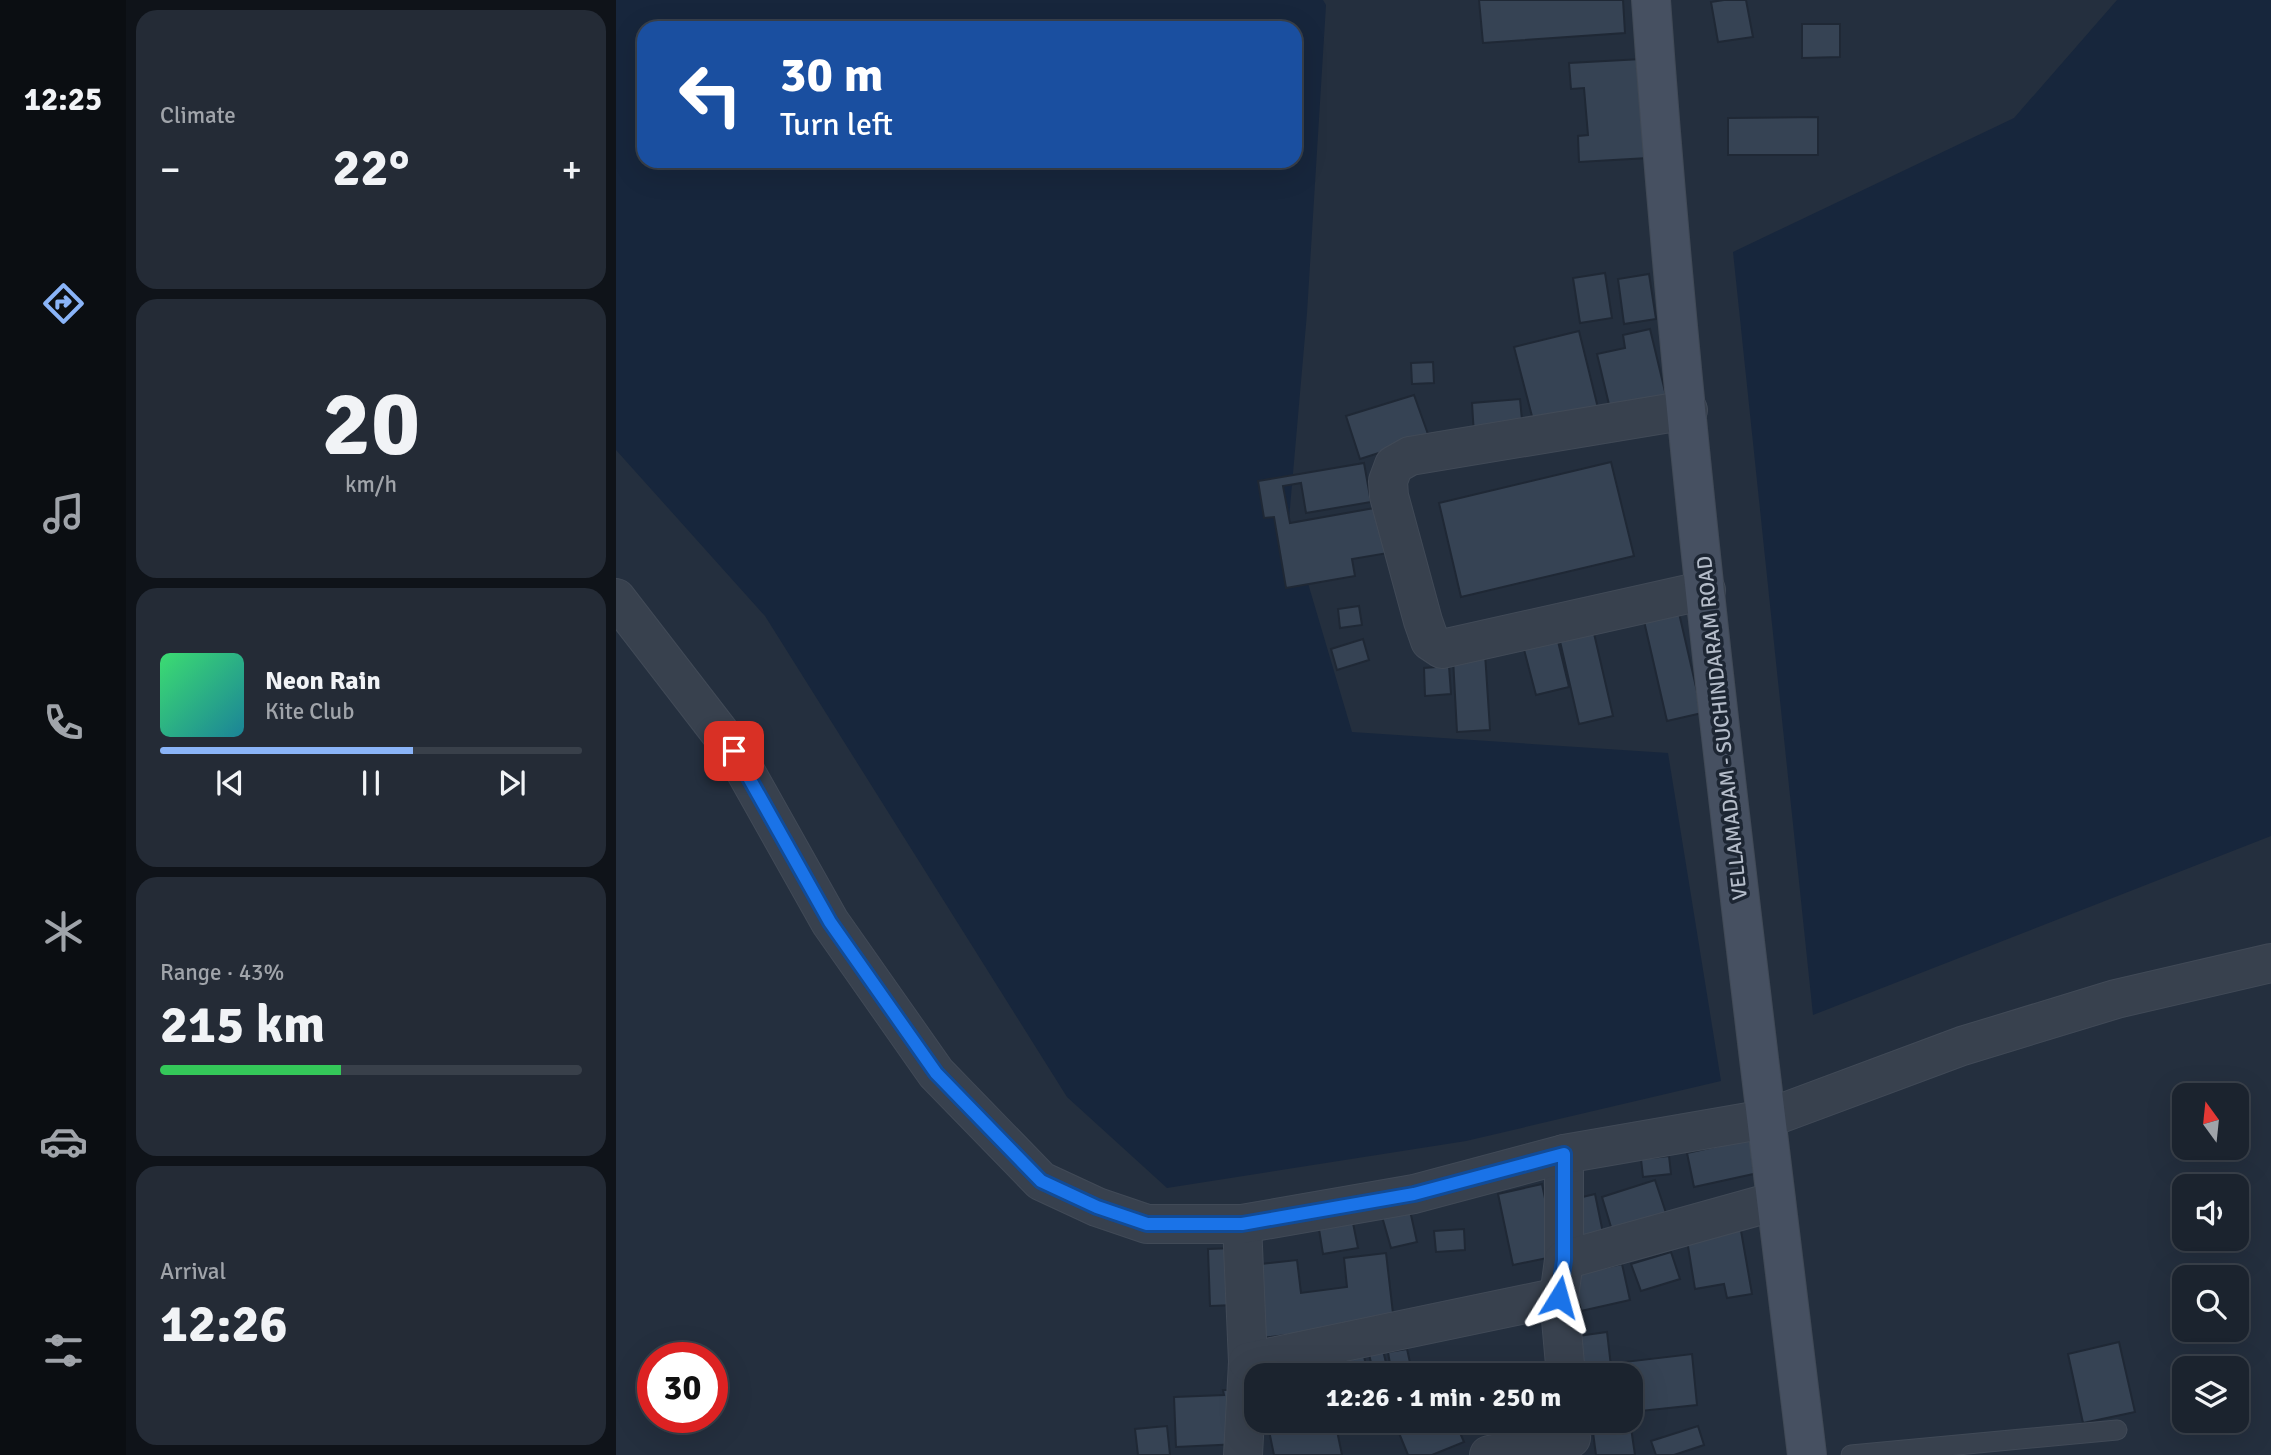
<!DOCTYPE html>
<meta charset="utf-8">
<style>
body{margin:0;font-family:Signika,sans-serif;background:#242b36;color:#f1f3f6;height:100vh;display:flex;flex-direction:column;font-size:26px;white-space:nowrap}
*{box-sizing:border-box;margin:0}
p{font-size:23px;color:#a0a4aa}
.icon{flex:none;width:38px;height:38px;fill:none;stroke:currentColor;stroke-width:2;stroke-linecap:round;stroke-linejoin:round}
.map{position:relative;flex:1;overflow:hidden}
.details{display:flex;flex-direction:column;gap:10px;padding:10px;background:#0f1319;width:490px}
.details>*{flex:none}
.top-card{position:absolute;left:21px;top:21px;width:665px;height:147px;border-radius:21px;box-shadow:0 7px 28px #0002,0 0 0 2px #39404a;background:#1a4fa0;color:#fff;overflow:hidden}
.needle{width:46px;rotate:345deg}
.tools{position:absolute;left:1556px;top:1083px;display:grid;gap:14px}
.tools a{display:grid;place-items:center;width:77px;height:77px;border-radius:14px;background:#1b232e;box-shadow:0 7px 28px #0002,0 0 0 2px #39404a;font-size:35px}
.speed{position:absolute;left:21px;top:1342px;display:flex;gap:14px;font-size:35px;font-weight:700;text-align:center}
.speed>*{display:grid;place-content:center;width:91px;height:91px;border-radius:50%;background:#1b232e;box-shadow:0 7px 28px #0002,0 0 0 2px #39404a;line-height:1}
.speed .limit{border:10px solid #d22;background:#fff;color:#111}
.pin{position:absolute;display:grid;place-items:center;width:60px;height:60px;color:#fff;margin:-30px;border-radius:14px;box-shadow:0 4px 10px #0006}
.me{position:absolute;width:77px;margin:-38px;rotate:8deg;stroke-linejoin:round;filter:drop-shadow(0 0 5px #0008)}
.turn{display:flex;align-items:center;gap:24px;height:147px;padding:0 28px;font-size:32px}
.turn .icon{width:91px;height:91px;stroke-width:2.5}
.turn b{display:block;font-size:49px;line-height:60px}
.big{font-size:52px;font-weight:700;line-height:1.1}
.details .widget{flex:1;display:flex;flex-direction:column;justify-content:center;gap:10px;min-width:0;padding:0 24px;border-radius:21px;background:#242b36}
.details .dial{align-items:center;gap:0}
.dial b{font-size:91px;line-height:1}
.song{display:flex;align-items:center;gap:21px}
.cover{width:84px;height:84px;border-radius:10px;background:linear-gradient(135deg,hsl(140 70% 55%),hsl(190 70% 35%))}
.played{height:7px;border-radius:4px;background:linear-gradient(90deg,#8ab4f8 60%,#39404a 60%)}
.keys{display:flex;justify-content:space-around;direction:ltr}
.heat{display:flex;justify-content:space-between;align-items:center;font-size:38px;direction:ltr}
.charge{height:10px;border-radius:5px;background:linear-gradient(90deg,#34c759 43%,#39404a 0)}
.trip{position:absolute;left:628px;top:1363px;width:399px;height:70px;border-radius:21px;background:#1b232e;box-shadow:0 7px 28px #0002,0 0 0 2px #39404a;font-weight:700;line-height:70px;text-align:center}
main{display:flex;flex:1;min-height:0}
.menu{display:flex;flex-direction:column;width:126px;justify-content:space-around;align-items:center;background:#0b0e12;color:#a0a4aa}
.menu .icon{width:49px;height:49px}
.menu .selected{color:#8ab4f8}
.menu b{font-size:32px;color:#f1f3f6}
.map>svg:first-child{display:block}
</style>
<main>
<nav class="menu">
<b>12:25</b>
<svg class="icon selected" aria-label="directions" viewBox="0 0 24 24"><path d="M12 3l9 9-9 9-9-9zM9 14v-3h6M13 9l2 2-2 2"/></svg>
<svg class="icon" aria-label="music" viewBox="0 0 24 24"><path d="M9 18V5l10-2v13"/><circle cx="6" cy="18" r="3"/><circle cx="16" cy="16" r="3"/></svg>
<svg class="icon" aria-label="phone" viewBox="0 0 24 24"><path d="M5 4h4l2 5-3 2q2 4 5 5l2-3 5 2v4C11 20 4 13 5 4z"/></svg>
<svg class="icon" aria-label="climate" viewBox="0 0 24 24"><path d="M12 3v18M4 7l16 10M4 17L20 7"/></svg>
<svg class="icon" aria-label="car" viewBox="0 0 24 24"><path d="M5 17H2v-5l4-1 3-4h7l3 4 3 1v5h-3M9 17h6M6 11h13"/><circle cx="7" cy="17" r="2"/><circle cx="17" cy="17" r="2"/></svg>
<svg class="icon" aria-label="filters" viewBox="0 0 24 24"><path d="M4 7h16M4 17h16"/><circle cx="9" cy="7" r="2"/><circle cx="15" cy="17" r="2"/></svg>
</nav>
<section class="details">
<div class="widget"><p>Climate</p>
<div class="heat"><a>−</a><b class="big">22°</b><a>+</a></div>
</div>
<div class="widget dial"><b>20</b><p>km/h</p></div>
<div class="widget">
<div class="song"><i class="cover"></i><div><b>Neon Rain</b><p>Kite Club</p></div></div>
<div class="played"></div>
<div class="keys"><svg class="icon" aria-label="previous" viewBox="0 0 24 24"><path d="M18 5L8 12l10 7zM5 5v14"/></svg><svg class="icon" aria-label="pause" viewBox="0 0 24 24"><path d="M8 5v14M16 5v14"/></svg><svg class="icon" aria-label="next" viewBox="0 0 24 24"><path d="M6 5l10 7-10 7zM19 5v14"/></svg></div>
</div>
<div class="widget"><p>Range · 43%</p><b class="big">215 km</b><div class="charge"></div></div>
<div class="widget"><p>Arrival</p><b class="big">12:26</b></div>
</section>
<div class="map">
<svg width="1655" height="1455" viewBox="0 0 1655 1455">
<rect width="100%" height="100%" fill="#242f3e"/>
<g fill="#17263c" fill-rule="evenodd">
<path d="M0,0H707L710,5L691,313L673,519L736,732L1052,753L1105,1081L850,1141L551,1188L451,1097L149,616L0,450ZM28,28H679V161H28Z"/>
<path d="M1501,0H1655V836L1197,1015L1117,252L1398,118Z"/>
</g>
<g fill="#364354" stroke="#1f2835" stroke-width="2">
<path d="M863,0H1007L1009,33L867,43Z"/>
<path d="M1108,0H1130L1137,37L1102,42L1095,2Z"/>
<path d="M1186,24H1224V57L1186,58Z"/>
<path d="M1026,59L1032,158L963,162L962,136L972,135L968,88L955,89L953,63Z"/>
<path d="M1202,117V155H1112V118Z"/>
<path d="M989,273L996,318L964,323L957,278Z"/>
<path d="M1033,274L1040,319L1008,324L1002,279Z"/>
<path d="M1034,329L1052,404L996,417L981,354L1009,348L1007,335Z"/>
<path d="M963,331L982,408L918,424L898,347Z"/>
<path d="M817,362L818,383L796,384L795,363Z"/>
<path d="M798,395L813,437L744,459L730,416Z"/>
<path d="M904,399L907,431L858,435L856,403Z"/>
<path d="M995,462L1018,556L845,597L823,503Z"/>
<path d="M748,463L755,502L690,513L685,483L667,486L674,523L764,507L772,553L736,559L739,576L670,588L658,517L648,518L642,481Z"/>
<path d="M1060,600L1086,713L1051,721L1025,608Z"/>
<path d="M743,606L746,625L724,628L722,609Z"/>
<path d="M974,616L997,716L963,724L940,624Z"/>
<path d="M940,633L953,687L920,695L906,642Z"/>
<path d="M868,638L874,730L841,732L836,640Z"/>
<path d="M747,639L753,660L721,670L715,649Z"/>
<path d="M833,666L835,694L809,696L808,668Z"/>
<path d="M1134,1139L1142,1173L1078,1187L1071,1153Z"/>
<path d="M1053,1156L1055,1174L1027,1177L1025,1159Z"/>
<path d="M1039,1180L1052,1219L998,1237L986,1197Z"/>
<path d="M926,1184L941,1256L897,1265L882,1194Z"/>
<path d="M979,1194L987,1233L962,1238L954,1200Z"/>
<path d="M793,1206L801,1242L775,1248L765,1213Z"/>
<path d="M737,1223L742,1248L707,1254L703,1229Z"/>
<path d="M1124,1225L1136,1294L1111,1298L1108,1284L1079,1289L1070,1234Z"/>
<path d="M848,1229L849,1250L820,1252L818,1231Z"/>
<path d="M617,1248L619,1305L594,1306L592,1249Z"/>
<path d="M1055,1252L1064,1279L1025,1291L1015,1264Z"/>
<path d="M770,1253L778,1322L645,1338L636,1265L681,1260L685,1293L731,1287L728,1258Z"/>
<path d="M1006,1264L1014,1300L965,1311L956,1275Z"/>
<path d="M991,1332L996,1375L967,1376L962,1336Z"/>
<path d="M1503,1342L1519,1412L1467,1423L1452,1354Z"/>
<path d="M791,1349L797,1376H776L772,1352Z"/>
<path d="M767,1350L773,1376H758L753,1354Z"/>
<path d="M747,1351L752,1376H642Z"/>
<path d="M1076,1354L1081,1405L1015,1412V1376H1010L1008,1362Z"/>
<path d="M607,1390H622L624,1444L560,1447L558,1397L608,1395Z"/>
<path d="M651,1421H719L726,1455H658Z"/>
<path d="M813,1421H839L848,1442L816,1455H792L783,1433Z"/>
<path d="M1014,1421L1019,1455H980L976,1425Z"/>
<path d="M551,1426L554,1455H522L519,1429Z"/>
<path d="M1082,1426L1088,1445L1058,1455H1040L1035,1441Z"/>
</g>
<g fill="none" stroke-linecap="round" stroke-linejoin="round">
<defs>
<path id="service" d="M1235,1455L1501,1430"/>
<g id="minor">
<path d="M1072,410L794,456L778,465L772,481L773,496L807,621L814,641L826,649L1090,590"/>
<path d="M1150,1119L1346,1046L1500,999L1655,963"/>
<path d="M948,1154V1260L943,1297L950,1376"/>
<path d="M626,1224L632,1362L627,1455"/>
<path d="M948,1260L1160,1201"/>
<path d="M632,1362L943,1297"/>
<path d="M873,1455L955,1438"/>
</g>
<path id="tertiary" d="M0,598L118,751L214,922L320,1073L425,1181L481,1207L531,1224H626L798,1194L948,1154L1150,1119"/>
<path id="secondary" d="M1035,0C1069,486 1133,971 1191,1455"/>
</defs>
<use href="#service" stroke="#414a57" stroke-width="21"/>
<use href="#minor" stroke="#414a57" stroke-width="40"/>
<use href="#tertiary" stroke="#414a57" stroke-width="40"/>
<use href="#secondary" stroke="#414a57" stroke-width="40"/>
<use href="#service" stroke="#38414e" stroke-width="19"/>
<use href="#minor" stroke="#38414e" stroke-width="38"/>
<use href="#tertiary" stroke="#38414e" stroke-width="38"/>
<use href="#secondary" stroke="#465061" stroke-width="38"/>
</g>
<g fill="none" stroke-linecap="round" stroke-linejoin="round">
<defs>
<path id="route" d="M118,751L214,922L320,1073L425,1181L481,1207L531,1224H626L798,1194L948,1154V1260L943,1297"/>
</defs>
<use href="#route" stroke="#114b97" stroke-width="18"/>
<use href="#route" stroke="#1a73e8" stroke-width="12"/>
</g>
<g text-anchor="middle" stroke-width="7" stroke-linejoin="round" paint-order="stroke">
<g font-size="21" fill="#b4bcc9" stroke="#1d2633">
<text transform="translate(1106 728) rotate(-96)" y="7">VELLAMADAM - SUCHINDARAM ROAD</text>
</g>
</g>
</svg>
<div class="tools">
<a><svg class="needle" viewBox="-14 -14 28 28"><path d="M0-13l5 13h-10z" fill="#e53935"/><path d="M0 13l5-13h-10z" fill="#a0a4aa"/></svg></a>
<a><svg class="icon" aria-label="sound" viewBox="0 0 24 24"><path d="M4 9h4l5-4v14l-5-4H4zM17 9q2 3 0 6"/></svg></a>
<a><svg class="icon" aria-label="search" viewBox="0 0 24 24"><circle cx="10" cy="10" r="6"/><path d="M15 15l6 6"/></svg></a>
<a><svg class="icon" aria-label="layers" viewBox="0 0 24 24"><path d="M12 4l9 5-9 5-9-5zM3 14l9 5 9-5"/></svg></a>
</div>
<div class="speed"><div class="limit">30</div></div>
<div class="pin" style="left:118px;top:751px;background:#d93025"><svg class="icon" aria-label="arrive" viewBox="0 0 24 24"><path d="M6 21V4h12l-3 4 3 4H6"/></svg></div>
<svg class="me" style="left:943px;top:1297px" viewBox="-20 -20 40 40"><path d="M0-17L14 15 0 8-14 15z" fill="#1a73e8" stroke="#fff" stroke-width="4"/></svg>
<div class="trip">12:26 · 1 min · 250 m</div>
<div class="top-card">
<div class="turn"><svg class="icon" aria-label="left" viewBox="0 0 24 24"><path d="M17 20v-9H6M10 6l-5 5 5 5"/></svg><div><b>30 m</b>Turn left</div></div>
</div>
</div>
</main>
